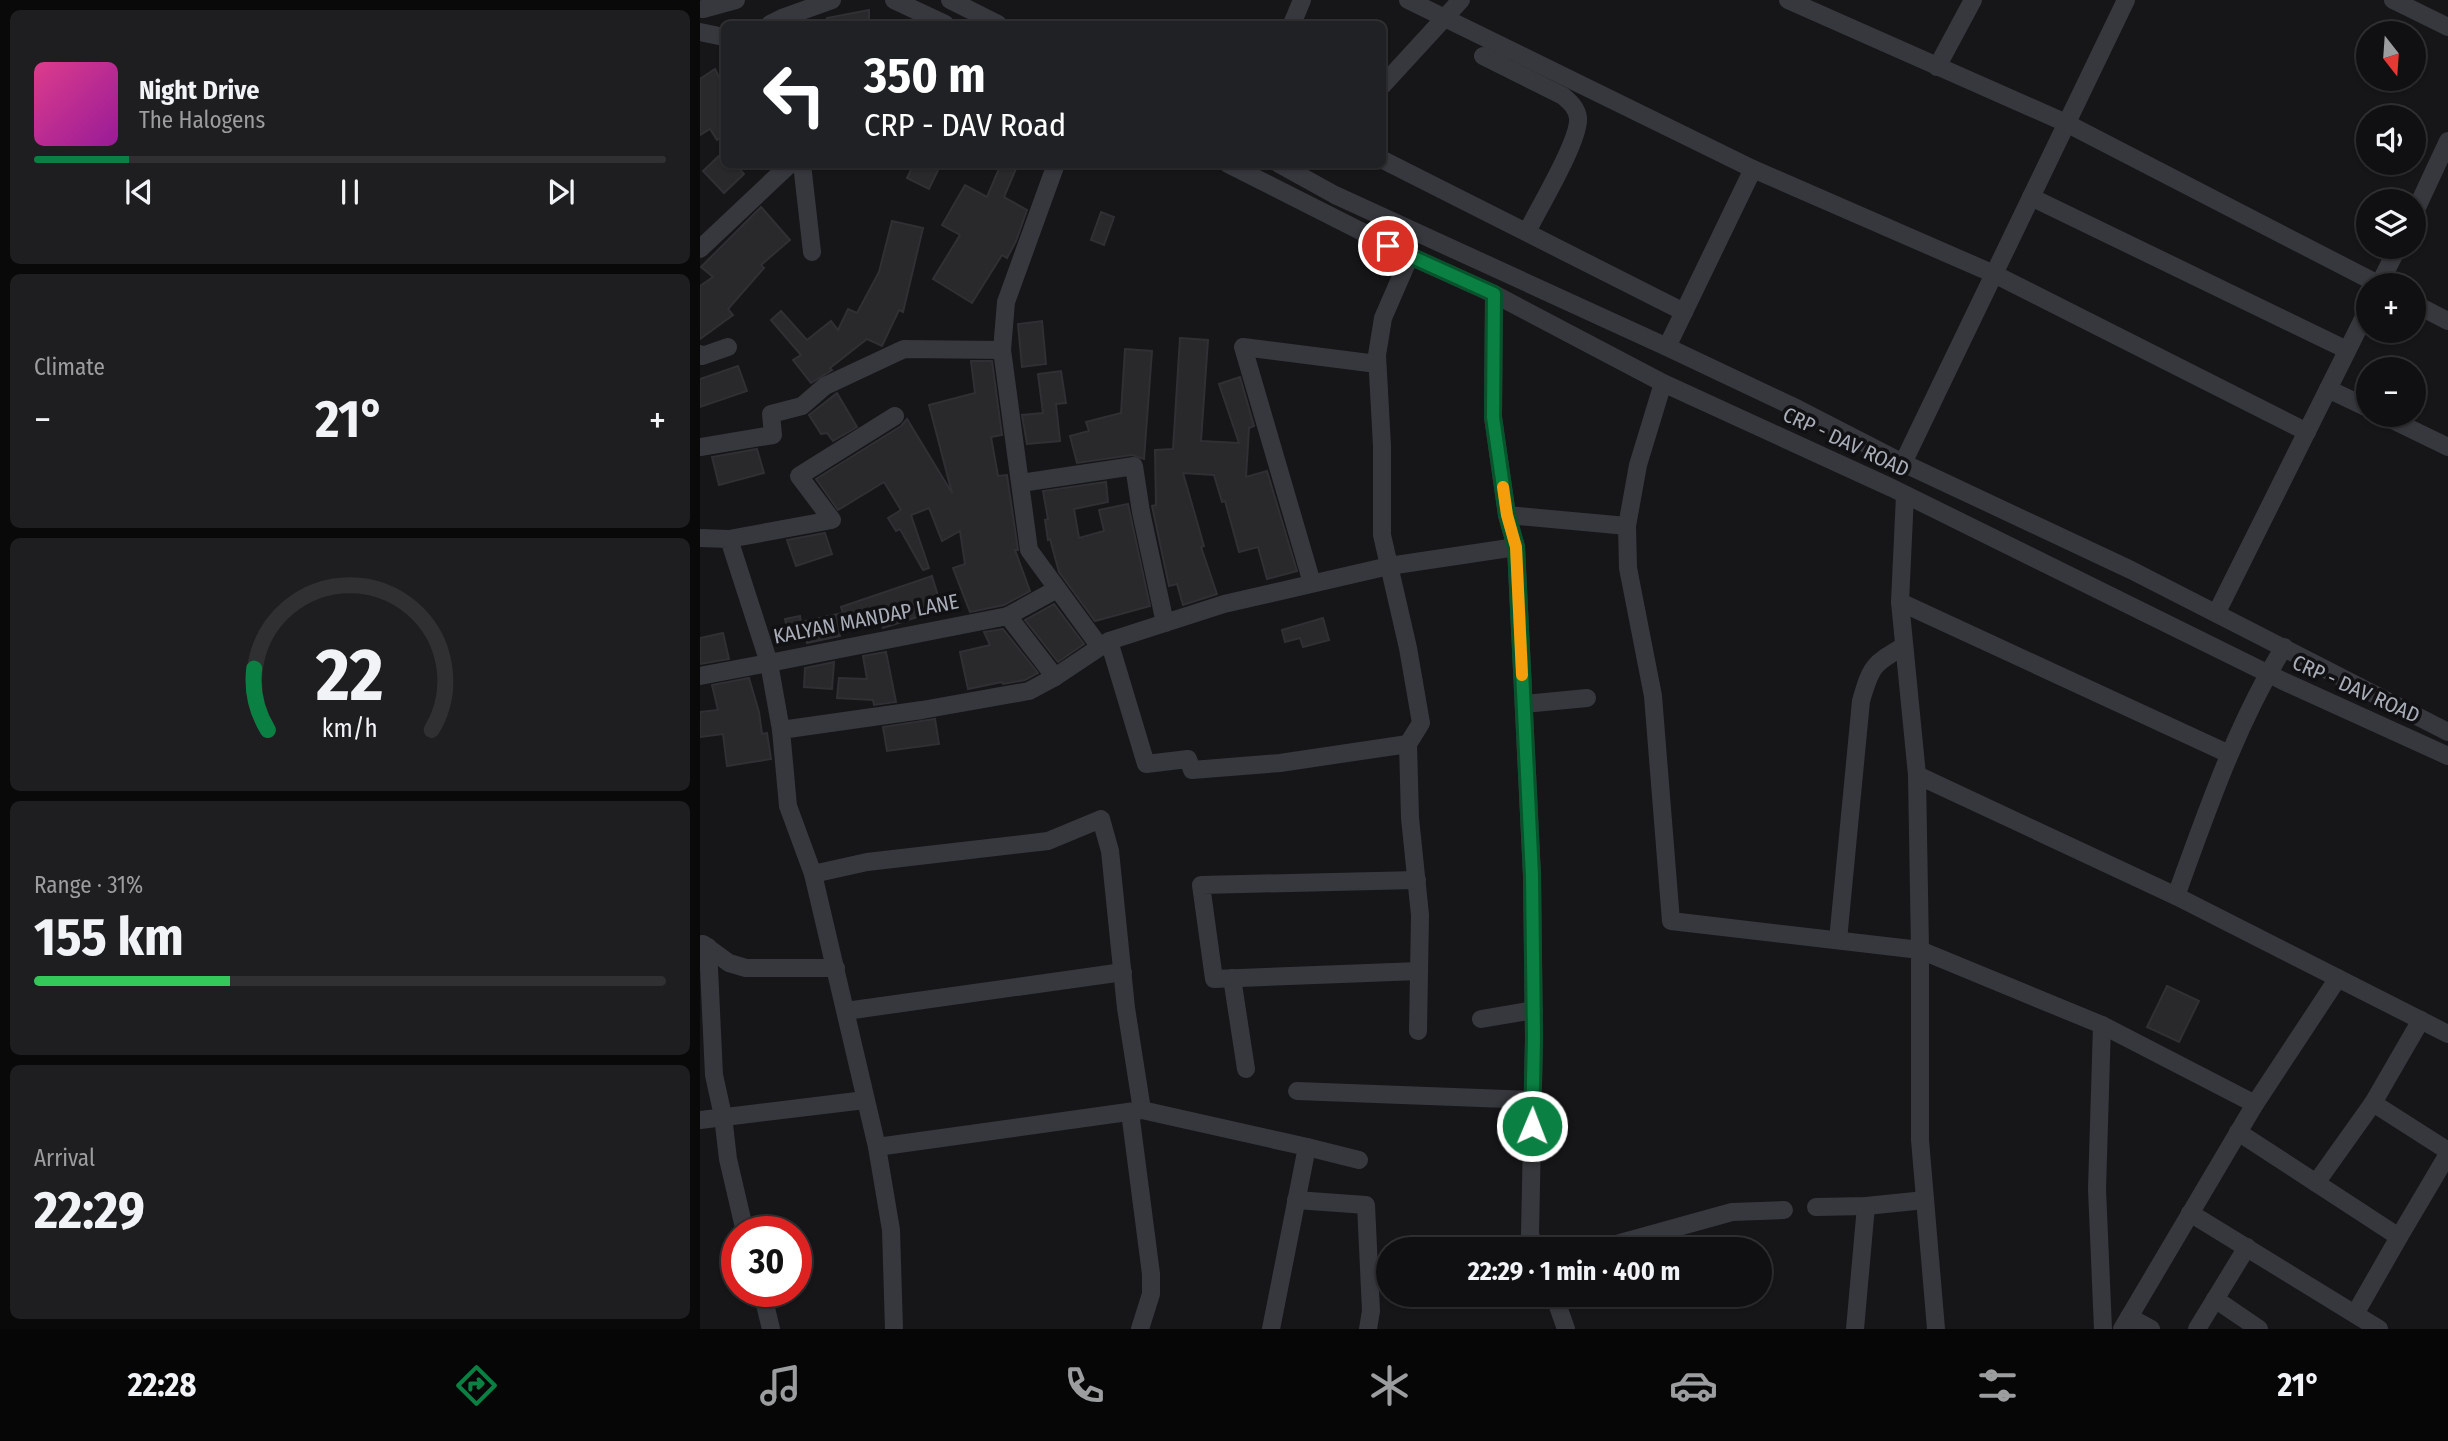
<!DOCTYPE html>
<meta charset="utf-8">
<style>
body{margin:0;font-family:"Fira Sans Condensed",sans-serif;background:#1e1e20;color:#f1f3f6;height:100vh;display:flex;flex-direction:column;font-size:26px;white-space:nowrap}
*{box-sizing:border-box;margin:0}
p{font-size:23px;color:#9c9d9f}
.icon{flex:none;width:38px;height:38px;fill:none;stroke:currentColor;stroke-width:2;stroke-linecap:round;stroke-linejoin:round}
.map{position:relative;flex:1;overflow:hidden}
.panel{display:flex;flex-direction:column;gap:10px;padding:10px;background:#09090a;width:700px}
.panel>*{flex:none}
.guide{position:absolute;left:21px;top:21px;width:665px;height:147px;border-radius:10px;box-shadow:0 2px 5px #0004,0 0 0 2px #303032;background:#202124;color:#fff;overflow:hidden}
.needle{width:46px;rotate:163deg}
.controls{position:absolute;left:1656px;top:21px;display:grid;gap:14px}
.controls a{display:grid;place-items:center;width:70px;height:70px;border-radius:50%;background:#101012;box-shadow:0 2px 5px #0004,0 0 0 2px #303032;font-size:35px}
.speed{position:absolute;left:21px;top:1216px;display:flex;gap:14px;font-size:35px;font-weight:700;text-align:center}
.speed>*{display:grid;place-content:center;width:91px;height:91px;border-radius:50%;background:#101012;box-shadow:0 2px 5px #0004,0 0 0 2px #303032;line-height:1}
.speed .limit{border:10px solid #d22;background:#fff;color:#111}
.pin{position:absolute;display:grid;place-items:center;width:60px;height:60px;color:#fff;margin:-30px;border:4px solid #fff;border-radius:50%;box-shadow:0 2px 7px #0007}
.me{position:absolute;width:77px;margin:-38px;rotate:1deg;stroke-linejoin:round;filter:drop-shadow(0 0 5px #0008)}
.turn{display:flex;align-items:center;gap:24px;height:147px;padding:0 28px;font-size:32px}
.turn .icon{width:91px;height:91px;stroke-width:2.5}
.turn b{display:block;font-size:49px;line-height:60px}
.big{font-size:52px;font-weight:700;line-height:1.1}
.panel .card{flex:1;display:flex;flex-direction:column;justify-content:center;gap:10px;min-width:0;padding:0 24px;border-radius:10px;background:#1e1e20}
.panel .dial{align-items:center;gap:0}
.dial svg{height:182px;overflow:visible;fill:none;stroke:#303032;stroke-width:7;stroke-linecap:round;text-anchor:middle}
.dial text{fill:#f1f3f6;stroke:none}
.song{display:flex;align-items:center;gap:21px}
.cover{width:84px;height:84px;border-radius:10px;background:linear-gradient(135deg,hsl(330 70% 55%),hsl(300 70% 35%))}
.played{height:7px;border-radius:4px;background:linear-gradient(90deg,#0b8043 15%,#303032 15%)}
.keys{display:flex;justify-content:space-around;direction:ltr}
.heat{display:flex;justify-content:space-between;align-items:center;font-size:38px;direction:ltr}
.charge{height:10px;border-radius:5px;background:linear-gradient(90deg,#34c759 31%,#303032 0)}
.trip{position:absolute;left:676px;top:1237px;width:396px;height:70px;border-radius:35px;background:#101012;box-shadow:0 2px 5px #0004,0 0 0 2px #303032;font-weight:700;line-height:70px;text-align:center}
.tab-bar{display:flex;height:112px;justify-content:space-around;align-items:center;background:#060607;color:#9c9d9f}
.tab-bar .icon{width:49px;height:49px}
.tab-bar .selected{color:#0b8043}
.tab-bar b{font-size:32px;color:#f1f3f6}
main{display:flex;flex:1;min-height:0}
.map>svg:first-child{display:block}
</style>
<main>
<section class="panel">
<div class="card">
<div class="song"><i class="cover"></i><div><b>Night Drive</b><p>The Halogens</p></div></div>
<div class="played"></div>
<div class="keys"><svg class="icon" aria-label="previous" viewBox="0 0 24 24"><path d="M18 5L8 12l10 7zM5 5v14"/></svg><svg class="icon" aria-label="pause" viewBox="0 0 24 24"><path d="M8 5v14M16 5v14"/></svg><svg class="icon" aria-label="next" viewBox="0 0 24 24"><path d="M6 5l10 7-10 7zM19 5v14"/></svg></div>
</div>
<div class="card"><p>Climate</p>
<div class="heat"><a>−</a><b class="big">21°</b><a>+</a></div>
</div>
<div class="card dial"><svg viewBox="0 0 100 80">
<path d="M14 69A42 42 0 1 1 86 69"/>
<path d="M14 69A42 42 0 0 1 8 42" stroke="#0b8043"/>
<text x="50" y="56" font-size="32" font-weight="700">22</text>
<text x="50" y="72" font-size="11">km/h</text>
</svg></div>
<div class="card"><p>Range · 31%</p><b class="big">155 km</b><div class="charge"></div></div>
<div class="card"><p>Arrival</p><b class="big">22:29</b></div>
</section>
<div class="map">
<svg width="1748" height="1329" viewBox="0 0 1748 1329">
<rect width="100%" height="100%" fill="#161618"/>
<g fill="#29292c" stroke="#303034" stroke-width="2">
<path d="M169,10V24H127V18Z"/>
<path d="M15,69L24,87V135L17,140L10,129L0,135V79Z"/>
<path d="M24,151V164H35L44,174L24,193L3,171Z"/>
<path d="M214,164H241L229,189L207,178Z"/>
<path d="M301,164H318L304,197L327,210L316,241L307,258L302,255L272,303L233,279L260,235L242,225L265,185L287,197Z"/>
<path d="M61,207L90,240L61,265L64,268L28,309L33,315L0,339V286L13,277L1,267Z"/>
<path d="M401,212L414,217L404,245L391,240Z"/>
<path d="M192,221L223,228L203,312L199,310L182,346L167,339L130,368L132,370L111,383L93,360L101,355L71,320L81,311L107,340L131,321L138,330L148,309L157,313L179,272Z"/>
<path d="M342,321L346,364L322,367L318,324Z"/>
<path d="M480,338L508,340L501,441L539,443L519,384L540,377L554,426L549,428L546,477L567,471L597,571L567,579L558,547L539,552L525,501L522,502L514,475L483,473L504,546L501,547L517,594L483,605L477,584L469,586L452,506L456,505L455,450L473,449Z"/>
<path d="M425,349L452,351L444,459L432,455L377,463L370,436L389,431L386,422L421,413Z"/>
<path d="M271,361H292L302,435L291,437L298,476L307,475L318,550H315L330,591L304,605L270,612L253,568L265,564L260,531L242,541L229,508L211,515L229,568L223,570L200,529L196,531L188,518L201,510L184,482L138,510L116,479L201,426L207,419L252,493L229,405L275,393Z"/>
<path d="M38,366L47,391L0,407V379Z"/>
<path d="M361,371L366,403L356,404L360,441L327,444L322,415L343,413L338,374Z"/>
<path d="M137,393L157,427L133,441L127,433L121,434L109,415Z"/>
<path d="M57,449L64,473L19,485L12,457Z"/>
<path d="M406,482L408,502L374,509L379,538L404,531L399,510L428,504L450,606L395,621L359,572L350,539L348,540L345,520L348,519L343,491Z"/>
<path d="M125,533L132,554L96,566L87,540Z"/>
<path d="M232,576L242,609L183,628L180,619L139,632L140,636L107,643V636L90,640L85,619L100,616L101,622L143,613L141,607Z"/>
<path d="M354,604L384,644L358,662L325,620Z"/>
<path d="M623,618L629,640L603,647L600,638L585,642L582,630Z"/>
<path d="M303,629L338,673L325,680L303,684L302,682L268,689L260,652L290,645L284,632Z"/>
<path d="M23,633L29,659L0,664V638Z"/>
<path d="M186,652L196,702L174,705L173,700L137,698L139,678L167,679L163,656Z"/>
<path d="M134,662L132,689L104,687L105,668Z"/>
<path d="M49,678L59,712L62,734L67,733L71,759L27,766L23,734L0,737V712L18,710L12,685Z"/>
<path d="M235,719L239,744L187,751L183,727Z"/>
<path d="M1467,986L1499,1001L1479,1042L1447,1027Z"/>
</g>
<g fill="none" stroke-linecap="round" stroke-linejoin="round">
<g stroke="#37383d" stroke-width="18">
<path d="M194,0L245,24"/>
<path d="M250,0L298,24"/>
<path d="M708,0L1053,169L1294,274L1607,432"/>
<path d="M1088,0L1366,123L1680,285"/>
<path d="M1693,0L1748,27"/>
<path d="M3,9L36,0"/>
<path d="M70,24L82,18L132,0"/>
<path d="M592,24L602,0"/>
<path d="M0,32L24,37"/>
<path d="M783,56L863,96C870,102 877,108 878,118C880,140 838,209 827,232"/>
<path d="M1237,67L1273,0"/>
<path d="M682,86L761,0"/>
<path d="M685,161L984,312"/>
<path d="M102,164L112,252"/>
<path d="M356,164L306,302L302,350L329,550L400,647"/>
<path d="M528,164L710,256L794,294L963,383L1192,488L1583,681L1748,756"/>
<path d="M579,164L635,195L967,347L1098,409L1203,463L1431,570L1748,732"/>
<path d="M1331,197L1647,350"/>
<path d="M1713,216L1748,141"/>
<path d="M0,249L90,164"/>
<path d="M710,256L683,318L677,355L682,446V535L708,648L721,723L708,744L710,818L720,915L718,1031"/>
<path d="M1679,285L1698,247"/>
<path d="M794,294L793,417L807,515L816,547L832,876L834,1038L830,1234L835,1250"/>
<path d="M1713,303L1748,321"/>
<path d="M967,347L1053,169"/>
<path d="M0,354L2,356L28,347"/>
<path d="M963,383L938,465L927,526L928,568L953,696L971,921L1220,950V1140L1236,1329"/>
<path d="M1628,389L1668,408"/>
<path d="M1682,415L1748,447"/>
<path d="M0,447L73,435L71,414L102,406L125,386L204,349L302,350"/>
<path d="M1203,463L1426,0"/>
<path d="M321,483L434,466L441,512L465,623"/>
<path d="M1205,495L1200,602L1217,775"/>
<path d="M807,515L927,526"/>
<path d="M0,538L29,539L69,663L308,616L355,677"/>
<path d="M29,539L132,520L99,476L195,416"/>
<path d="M612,583L543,347L677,364"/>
<path d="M1200,602L1529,754"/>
<path d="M1517,612L1668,309"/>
<path d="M308,616L357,589"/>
<path d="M409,641L446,764L488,759L492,770L580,763L708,744"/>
<path d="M1584,647C1536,725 1507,811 1476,896L1748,1034"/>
<path d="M0,676L69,663L81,730"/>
<path d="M824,704L887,698"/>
<path d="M113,874L177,1147L191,1230L194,1329"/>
<path d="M717,880L501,885L514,979L719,971"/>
<path d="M1138,940L1161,701C1171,666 1173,664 1204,646"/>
<path d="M3,944L29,963L46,968H136"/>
<path d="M8,947L14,1075L23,1116L28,1159L45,1232"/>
<path d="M532,978L546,1069"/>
<path d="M146,1011L423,972"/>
<path d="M781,1019L834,1010"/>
<path d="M1721,1020L1673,1103L1748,1151"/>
<path d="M1402,1025L1397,1189L1403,1329"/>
<path d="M597,1091L833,1100"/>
<path d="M1555,1104L1638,978"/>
<path d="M442,1110L426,1008L410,851L401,819L348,841L167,862L113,874L88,806L81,730L222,710L329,691L355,677L409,641L524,604L689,566L816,547"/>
<path d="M430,1112L451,1274V1294L440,1329"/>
<path d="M0,1120L165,1100"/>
<path d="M1538,1132L1699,1237L1655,1314"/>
<path d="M177,1147L442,1110L607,1147L571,1329"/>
<path d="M607,1147L659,1160"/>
<path d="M1616,1183L1673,1103"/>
<path d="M596,1200L666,1205L671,1311L668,1329"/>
<path d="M1116,1207L1166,1206L1225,1200"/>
<path d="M1490,1213L1679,1329"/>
<path d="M1699,1237L1748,1154"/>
<path d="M895,1250L1032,1212L1084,1210"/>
<path d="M62,1292L71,1329"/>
<path d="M854,1295L866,1329"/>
<path d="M1515,1299L1559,1329"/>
<path d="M1429,1317L1451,1329"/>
<path d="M1155,1329L1166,1206"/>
<path d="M1422,1329L1555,1104L1402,1025L1220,950L1217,775L1476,896"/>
<path d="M1497,1329L1547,1247"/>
</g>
</g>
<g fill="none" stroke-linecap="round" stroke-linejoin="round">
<defs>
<path id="route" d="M688,246L794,294L793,417L807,515L816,547L832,876L834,1038L832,1126"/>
</defs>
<use href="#route" stroke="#07532c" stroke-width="18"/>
<use href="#route" stroke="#0b8043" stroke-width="12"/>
<path stroke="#f59e0b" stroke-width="12" d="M803,487L807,515L816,547L822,675"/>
</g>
<g text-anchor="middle" stroke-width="7" stroke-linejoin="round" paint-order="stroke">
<g font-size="21" fill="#a8adb8" stroke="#111113">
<text transform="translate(1146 442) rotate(25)" y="7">CRP - DAV ROAD</text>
<text transform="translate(166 619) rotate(-11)" y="7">KALYAN MANDAP LANE</text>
<text transform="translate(1656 689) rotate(24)" y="7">CRP - DAV ROAD</text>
</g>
</g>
</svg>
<div class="controls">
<a><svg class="needle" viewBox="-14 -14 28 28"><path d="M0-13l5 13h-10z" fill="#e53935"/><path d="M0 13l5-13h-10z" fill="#9c9d9f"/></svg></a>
<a><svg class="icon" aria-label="sound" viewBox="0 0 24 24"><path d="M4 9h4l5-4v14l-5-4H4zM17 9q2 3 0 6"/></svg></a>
<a><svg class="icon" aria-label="layers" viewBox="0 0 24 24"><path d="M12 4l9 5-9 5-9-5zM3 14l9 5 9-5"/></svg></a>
<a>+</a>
<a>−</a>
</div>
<div class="speed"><div class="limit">30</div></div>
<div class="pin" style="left:688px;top:246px;background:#d93025"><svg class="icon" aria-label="arrive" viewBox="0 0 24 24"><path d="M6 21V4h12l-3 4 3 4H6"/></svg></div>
<svg class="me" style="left:832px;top:1126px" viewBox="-20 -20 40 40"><circle r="17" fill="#0b8043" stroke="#fff" stroke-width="3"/><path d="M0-11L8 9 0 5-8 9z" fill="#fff"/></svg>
<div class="trip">22:29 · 1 min · 400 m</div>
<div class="guide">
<div class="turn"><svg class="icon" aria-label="left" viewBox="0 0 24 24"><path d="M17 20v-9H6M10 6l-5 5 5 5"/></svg><div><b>350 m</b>CRP - DAV Road</div></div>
</div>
</div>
</main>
<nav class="tab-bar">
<b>22:28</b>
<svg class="icon selected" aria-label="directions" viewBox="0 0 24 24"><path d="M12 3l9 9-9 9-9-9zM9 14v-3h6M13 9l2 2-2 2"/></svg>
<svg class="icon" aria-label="music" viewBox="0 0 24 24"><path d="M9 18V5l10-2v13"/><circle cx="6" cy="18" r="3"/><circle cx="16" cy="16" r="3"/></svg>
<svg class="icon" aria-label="phone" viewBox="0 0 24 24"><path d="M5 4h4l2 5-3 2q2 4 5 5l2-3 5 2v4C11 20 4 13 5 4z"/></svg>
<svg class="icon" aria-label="climate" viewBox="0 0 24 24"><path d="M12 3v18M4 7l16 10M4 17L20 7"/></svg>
<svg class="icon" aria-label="car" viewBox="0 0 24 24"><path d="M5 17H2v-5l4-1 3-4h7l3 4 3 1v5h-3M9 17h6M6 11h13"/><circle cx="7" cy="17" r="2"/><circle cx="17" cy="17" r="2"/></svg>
<svg class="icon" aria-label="filters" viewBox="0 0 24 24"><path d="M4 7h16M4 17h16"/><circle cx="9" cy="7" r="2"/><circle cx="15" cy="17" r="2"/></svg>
<b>21°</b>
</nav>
